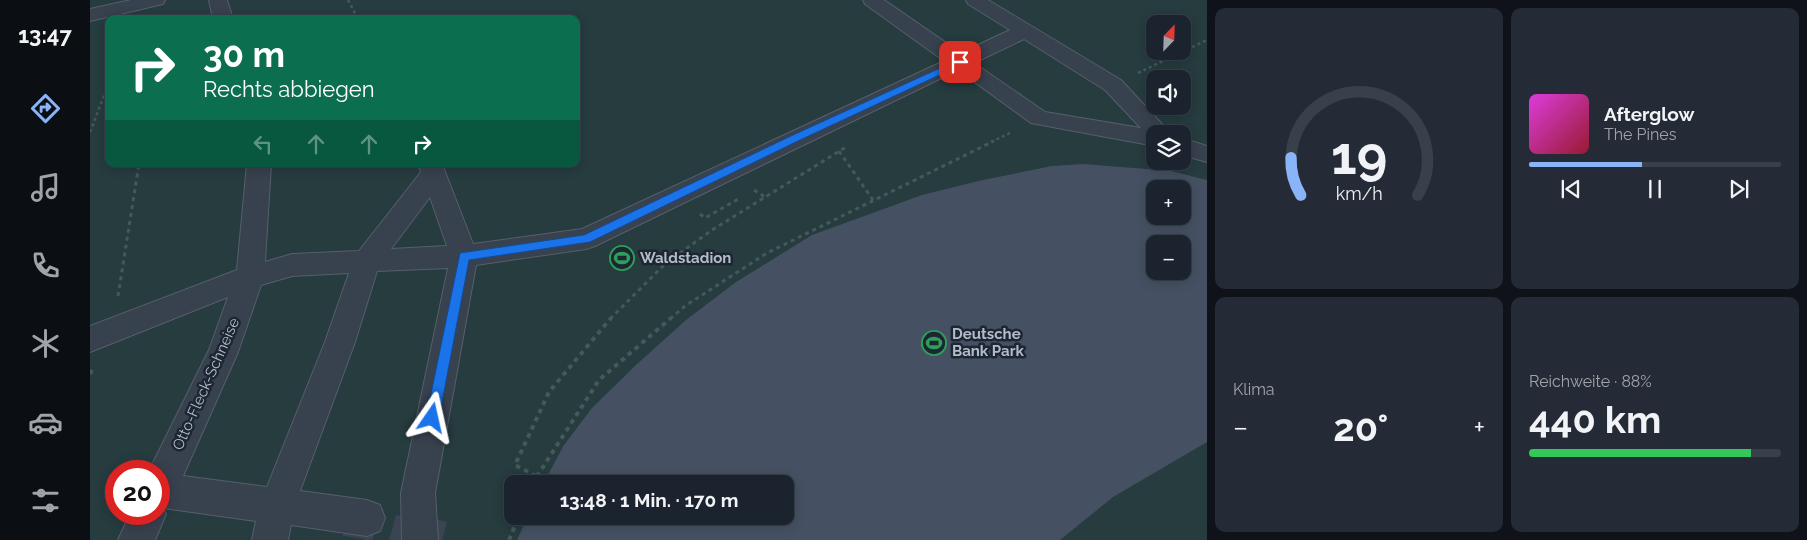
<!DOCTYPE html>
<html lang="de">
<meta charset="utf-8">
<style>
body{margin:0;font-family:Raleway,sans-serif;background:#242b36;color:#f1f3f6;height:100vh;display:flex;flex-direction:column;font-size:19px;white-space:nowrap}
*{box-sizing:border-box;margin:0}
p{font-size:16px;color:#a0a4aa}
.icon{flex:none;width:28px;height:28px;fill:none;stroke:currentColor;stroke-width:2;stroke-linecap:round;stroke-linejoin:round}
.map{position:relative;flex:1;overflow:hidden}
.side{display:flex;flex-direction:column;gap:8px;padding:8px;background:#0f1319;width:600px}
.side>*{flex:none}
.guide{position:absolute;left:15px;top:15px;width:475px;height:152px;border-radius:10px;box-shadow:0 2px 12px #0003,0 0 0 1px #39404a;background:#0b6e4f;color:#fff;overflow:hidden}
.needle{width:32px;rotate:23deg}
.controls{position:absolute;left:1056px;top:15px;display:grid;gap:10px}
.controls a{display:grid;place-items:center;width:45px;height:45px;border-radius:10px;background:#1b232e;box-shadow:0 2px 12px #0003,0 0 0 1px #39404a;font-size:25px}
.speed{position:absolute;left:15px;top:460px;display:flex;gap:10px;font-size:25px;font-weight:700;text-align:center}
.speed>*{display:grid;place-content:center;width:65px;height:65px;border-radius:50%;background:#1b232e;box-shadow:0 2px 12px #0003,0 0 0 1px #39404a;line-height:1}
.speed .limit{border:8px solid #d22;background:#fff;color:#111}
.pin{position:absolute;display:grid;place-items:center;width:42px;height:42px;color:#fff;margin:-21px;border-radius:10px;box-shadow:0 2px 8px #0006}
.me{position:absolute;width:55px;margin:-28px;rotate:11deg;stroke-linejoin:round;filter:drop-shadow(0 0 4px #0008)}
.turn{display:flex;align-items:center;gap:18px;height:105px;padding:0 15px;font-size:22px}
.turn .icon{width:65px;height:65px;stroke-width:2.5}
.turn b{display:block;font-size:35px;line-height:42px}
.lanes{display:flex;align-items:center;height:48px;padding:0 15px;background:#0003;justify-content:center;gap:25px;direction:ltr}
.lanes .off{opacity:.35}
.big{font-size:38px;font-weight:700;line-height:1.1}
.side .tile{flex:1;display:flex;flex-direction:column;justify-content:center;gap:8px;min-width:0;padding:0 18px;border-radius:10px;background:#242b36}
.side .dial{align-items:center;gap:0}
.dial svg{height:130px;overflow:visible;fill:none;stroke:#39404a;stroke-width:7;stroke-linecap:round;text-anchor:middle}
.dial text{fill:#f1f3f6;stroke:none}
.song{display:flex;align-items:center;gap:15px}
.cover{width:60px;height:60px;border-radius:8px;background:linear-gradient(135deg,hsl(300 70% 55%),hsl(350 70% 35%))}
.played{height:5px;border-radius:2px;background:linear-gradient(90deg,#8ab4f8 45%,#39404a 45%)}
.keys{display:flex;justify-content:space-around;direction:ltr}
.heat{display:flex;justify-content:space-between;align-items:center;font-size:28px;direction:ltr}
.charge{height:8px;border-radius:4px;background:linear-gradient(90deg,#34c759 88%,#39404a 0)}
.side .tiles{flex:1;display:grid;gap:8px;grid-template-columns:repeat(2,1fr)}
.trip{position:absolute;left:414px;top:475px;width:290px;height:50px;border-radius:10px;background:#1b232e;box-shadow:0 2px 12px #0003,0 0 0 1px #39404a;font-weight:700;line-height:50px;text-align:center}
main{display:flex;flex:1;min-height:0}
.dock{display:flex;flex-direction:column;width:90px;justify-content:space-around;align-items:center;background:#0b0e12;color:#a0a4aa}
.dock .icon{width:35px;height:35px}
.dock .active{color:#8ab4f8}
.dock b{font-size:22px;color:#f1f3f6}
.map>svg:first-child{display:block}
</style>
<main>
<nav class="dock">
<b>13:47</b>
<svg class="icon active" aria-label="directions" viewBox="0 0 24 24"><path d="M12 3l9 9-9 9-9-9zM9 14v-3h6M13 9l2 2-2 2"/></svg>
<svg class="icon" aria-label="music" viewBox="0 0 24 24"><path d="M9 18V5l10-2v13"/><circle cx="6" cy="18" r="3"/><circle cx="16" cy="16" r="3"/></svg>
<svg class="icon" aria-label="phone" viewBox="0 0 24 24"><path d="M5 4h4l2 5-3 2q2 4 5 5l2-3 5 2v4C11 20 4 13 5 4z"/></svg>
<svg class="icon" aria-label="climate" viewBox="0 0 24 24"><path d="M12 3v18M4 7l16 10M4 17L20 7"/></svg>
<svg class="icon" aria-label="car" viewBox="0 0 24 24"><path d="M5 17H2v-5l4-1 3-4h7l3 4 3 1v5h-3M9 17h6M6 11h13"/><circle cx="7" cy="17" r="2"/><circle cx="17" cy="17" r="2"/></svg>
<svg class="icon" aria-label="filters" viewBox="0 0 24 24"><path d="M4 7h16M4 17h16"/><circle cx="9" cy="7" r="2"/><circle cx="15" cy="17" r="2"/></svg>
</nav>
<div class="map">
<svg width="1117" height="540" viewBox="0 0 1117 540">
<rect width="100%" height="100%" fill="#242f3e"/>
<path fill="#263c3f" fill-rule="evenodd" d="M0,0H1117V540H0ZM19,19H486V164H19ZM1065,24H1092V51H1065ZM1065,79H1092V106H1065ZM1065,134H1092V161H1065ZM1065,189H1092V216H1065ZM1065,244H1092V271H1065ZM26,471H69V514H26ZM422,484H695V516H422Z"/>
<path fill="#455162" fill-rule="evenodd" d="M994,164L1081,171L1117,180V442L1023,497L970,540H427L438,516H695V484H453L474,445L502,408L546,365L596,320L646,282L722,235L832,195L893,180L962,166ZM1065,189H1092V216H1065ZM1065,244H1092V271H1065Z"/>
<g fill="none" stroke-linecap="round" stroke-linejoin="round">
<g stroke="#3a4453" stroke-width="32" stroke-dasharray="32 16" stroke-linecap="butt">
<path d="M255,520L275,523L338,540"/>
<path d="M322,529L362,540"/>
</g>
<defs>
<g id="minor">
<path d="M41,0H75L73,4L0,21V9Z"/>
<path d="M119,0H137L143,19H123Z"/>
<path d="M773,0H794L871,53L920,30L878,4L876,0H898L1031,80L1081,134H1065V146L941,123L868,70L505,246L496,249L386,265L345,493L348,540H312L311,493L358,268L287,271L265,342L210,491L277,500L290,505L295,518L290,531L277,536L201,525L198,540H162L166,521L73,508L76,514L65,540H28L40,514H69V471H59L119,350L138,297L0,352V326L147,270L157,164H181L175,262L202,254L269,251L331,172L328,164H352L383,244L492,229L854,61L775,4ZM934,39L1015,90L1051,128L955,112L884,63ZM340,197L357,246L301,249ZM259,273L235,342L177,487L93,476L148,352L171,285L202,276Z"/>
<path d="M1092,138L1117,146V162L1092,155Z"/>
</g>
</defs>
<use href="#minor" stroke="#565f6c" stroke-width="2"/>
<g stroke="#44595c" stroke-width="2.5" stroke-dasharray="3 3" stroke-linecap="butt">
<path d="M258,0L268,19"/>
<path d="M1048,73L1117,40"/>
<path d="M0,132L19,83"/>
<path d="M901,142L922,132"/>
</g>
<g stroke="#44595c" stroke-width="3" stroke-dasharray="4 4" stroke-linecap="butt">
<path d="M749,151L783,200"/>
<path d="M664,190L675,197"/>
<path d="M610,214L615,218L650,198"/>
<path d="M28,296L49,164"/>
<path d="M520,319L575,264L622,230L756,147"/>
<path d="M580,319L595,306L677,253L904,141"/>
</g>
<g stroke="#44595c" stroke-width="4" stroke-dasharray="4.5 4.5" stroke-linecap="butt">
<path d="M0,374L3,368"/>
<path d="M446,476L425,465L459,392L521,318"/>
<path d="M442,484L509,380L581,318"/>
<path d="M419,540L429,516"/>
</g>
<use href="#minor" fill="#38414e" fill-rule="evenodd"/>
</g>
<path fill="#1a73e8" stroke="#114b97" d="M870,59L874,62L873,64L710,140L500,242L379,260L349,418L347,423L342,425L338,423L336,418L370,253L494,235L703,135Z"/>
<defs>
<symbol id="stadium-ring" viewBox="-11 -11 22 22"><circle r="9.5" fill="#1d2633" stroke="#2e9e5b" stroke-width="1.5"/><path d="M0-5a6.5 5 0 1 0 0 10a6.5 5 0 1 0 0-10ZM-3.5-1.8h7v3.6h-7Z" fill="#2e9e5b"/></symbol>
</defs>
<g fill-rule="evenodd">
<use href="#stadium-ring" x="518" y="244" width="28" height="28"/>
<use href="#stadium-ring" x="830" y="329" width="28" height="28"/>
</g>
<g text-anchor="middle" stroke-width="5" stroke-linejoin="round" paint-order="stroke">
<g font-size="15" font-weight="bold" fill="#b4bcc9" stroke="#1d2633" text-anchor="start">
<text x="550" y="263">Waldstadion</text>
<text x="862" y="339">Deutsche<tspan x="862" dy="17">Bank Park</tspan></text>
</g>
<g font-size="15" fill="#b4bcc9" stroke="#1d2633">
<text transform="translate(116 384) rotate(-66)" y="5">Otto-Fleck-Schneise</text>
</g>
</g>
</svg>
<div class="controls">
<a><svg class="needle" viewBox="-14 -14 28 28"><path d="M0-13l5 13h-10z" fill="#e53935"/><path d="M0 13l5-13h-10z" fill="#a0a4aa"/></svg></a>
<a><svg class="icon" aria-label="sound" viewBox="0 0 24 24"><path d="M4 9h4l5-4v14l-5-4H4zM17 9q2 3 0 6"/></svg></a>
<a><svg class="icon" aria-label="layers" viewBox="0 0 24 24"><path d="M12 4l9 5-9 5-9-5zM3 14l9 5 9-5"/></svg></a>
<a>+</a>
<a>−</a>
</div>
<div class="speed"><div class="limit">20</div></div>
<div class="pin" style="left:870px;top:62px;background:#d93025"><svg class="icon" aria-label="arrive" viewBox="0 0 24 24"><path d="M6 21V4h12l-3 4 3 4H6"/></svg></div>
<svg class="me" style="left:342px;top:418px" viewBox="-20 -20 40 40"><path d="M0-17L14 15 0 8-14 15z" fill="#1a73e8" stroke="#fff" stroke-width="4"/></svg>
<div class="trip">13:48 · 1 Min. · 170 m</div>
<div class="guide">
<div class="turn"><svg class="icon" aria-label="right" viewBox="0 0 24 24"><path d="M7 20v-9h11M14 6l5 5-5 5"/></svg><div><b>30 m</b>Rechts abbiegen</div></div>
<div class="lanes"><svg class="icon off" aria-label="left" viewBox="0 0 24 24"><path d="M17 20v-9H6M10 6l-5 5 5 5"/></svg><svg class="icon off" aria-label="ahead" viewBox="0 0 24 24"><path d="M12 20V5M6 11l6-6 6 6"/></svg><svg class="icon off" aria-label="ahead" viewBox="0 0 24 24"><path d="M12 20V5M6 11l6-6 6 6"/></svg><svg class="icon" aria-label="right" viewBox="0 0 24 24"><path d="M7 20v-9h11M14 6l5 5-5 5"/></svg></div>
</div>
</div>
<section class="side">
<div class="tiles">
<div class="tile dial"><svg viewBox="0 0 100 80">
<path d="M14 69A42 42 0 1 1 86 69"/>
<path d="M14 69A42 42 0 0 1 8 46" stroke="#8ab4f8"/>
<text x="50" y="56" font-size="32" font-weight="700">19</text>
<text x="50" y="72" font-size="11">km/h</text>
</svg></div>
<div class="tile">
<div class="song"><i class="cover"></i><div><b>Afterglow</b><p>The Pines</p></div></div>
<div class="played"></div>
<div class="keys"><svg class="icon" aria-label="previous" viewBox="0 0 24 24"><path d="M18 5L8 12l10 7zM5 5v14"/></svg><svg class="icon" aria-label="pause" viewBox="0 0 24 24"><path d="M8 5v14M16 5v14"/></svg><svg class="icon" aria-label="next" viewBox="0 0 24 24"><path d="M6 5l10 7-10 7zM19 5v14"/></svg></div>
</div>
<div class="tile"><p>Klima</p>
<div class="heat"><a>−</a><b class="big">20°</b><a>+</a></div>
</div>
<div class="tile"><p>Reichweite · 88%</p><b class="big">440 km</b><div class="charge"></div></div>
</div>
</section>
</main>
